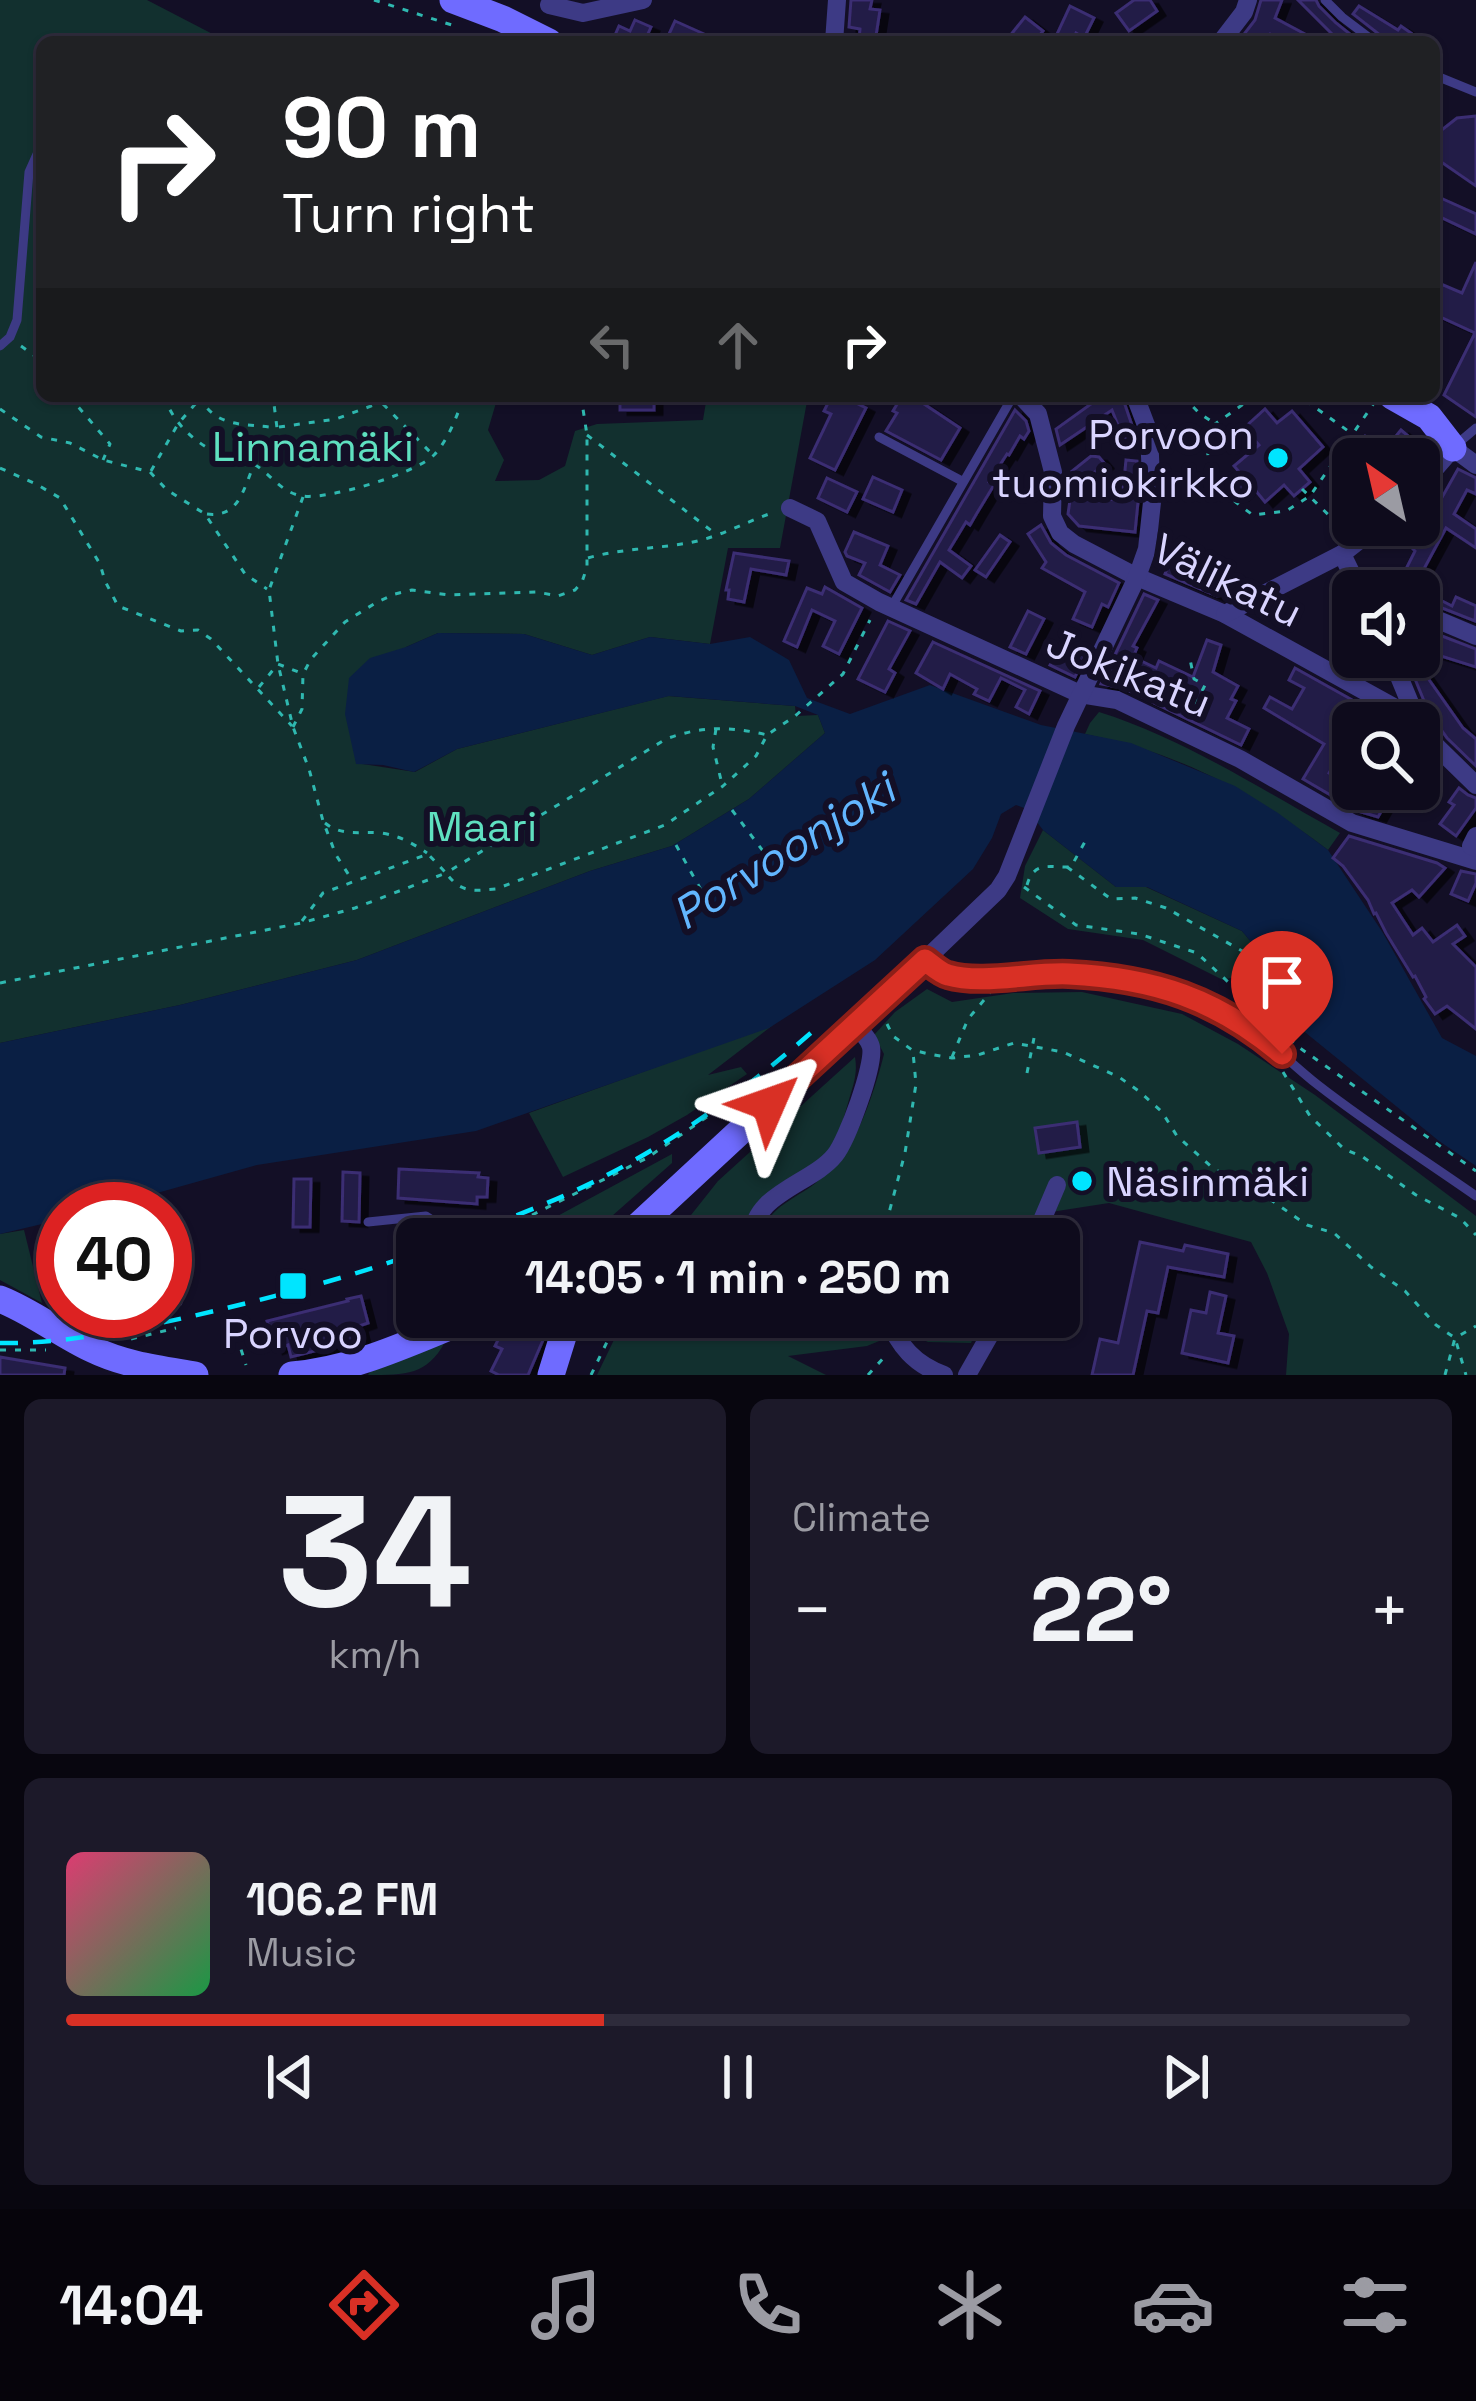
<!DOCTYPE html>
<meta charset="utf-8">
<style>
body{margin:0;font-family:"Space Grotesk",sans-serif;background:#1c1929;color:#f1f3f6;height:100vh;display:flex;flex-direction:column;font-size:45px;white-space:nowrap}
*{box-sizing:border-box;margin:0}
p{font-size:39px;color:#9b9ba3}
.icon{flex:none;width:66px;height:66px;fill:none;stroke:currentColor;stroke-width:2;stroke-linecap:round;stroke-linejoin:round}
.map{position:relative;height:1375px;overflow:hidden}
.side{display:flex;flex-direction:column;gap:24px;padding:24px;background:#08060f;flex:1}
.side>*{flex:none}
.hud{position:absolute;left:36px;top:36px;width:1404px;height:366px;border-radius:18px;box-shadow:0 3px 9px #0004,0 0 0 3px #2e2b3b;background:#202124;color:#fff;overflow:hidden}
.needle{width:78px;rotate:326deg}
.tools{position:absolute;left:1332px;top:438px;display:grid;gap:24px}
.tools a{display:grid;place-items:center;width:108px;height:108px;border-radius:18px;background:#0e0b1c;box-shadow:0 3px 9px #0004,0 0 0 3px #2e2b3b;font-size:60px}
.speed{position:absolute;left:36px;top:1182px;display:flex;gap:24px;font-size:60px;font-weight:700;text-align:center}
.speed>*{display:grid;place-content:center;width:156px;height:156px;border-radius:50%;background:#0e0b1c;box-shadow:0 3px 9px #0004,0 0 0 3px #2e2b3b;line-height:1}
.speed .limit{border:18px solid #d22;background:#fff;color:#111}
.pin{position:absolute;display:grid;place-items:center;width:102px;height:102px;color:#fff;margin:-123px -51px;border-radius:50% 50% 50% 0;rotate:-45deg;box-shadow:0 0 12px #0007}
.pin .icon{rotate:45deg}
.me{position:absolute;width:132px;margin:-66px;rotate:47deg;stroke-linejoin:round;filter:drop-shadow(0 0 9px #0008)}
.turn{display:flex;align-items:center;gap:42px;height:252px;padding:0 48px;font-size:54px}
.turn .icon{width:156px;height:156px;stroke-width:2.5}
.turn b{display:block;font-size:84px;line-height:102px}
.lanes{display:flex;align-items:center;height:114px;padding:0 48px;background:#0003;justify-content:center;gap:60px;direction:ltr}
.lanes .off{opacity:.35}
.big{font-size:90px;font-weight:700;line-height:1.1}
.side .card{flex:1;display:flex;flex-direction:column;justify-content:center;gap:18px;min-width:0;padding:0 42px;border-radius:18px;background:#1c1929}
.side .dial{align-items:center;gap:0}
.dial b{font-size:156px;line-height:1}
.song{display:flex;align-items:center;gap:36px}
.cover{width:144px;height:144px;border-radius:18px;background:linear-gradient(135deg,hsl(340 70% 55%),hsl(140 70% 35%))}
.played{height:12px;border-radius:6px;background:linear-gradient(90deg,#d93025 40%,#2e2b3b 40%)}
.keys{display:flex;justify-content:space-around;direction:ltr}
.heat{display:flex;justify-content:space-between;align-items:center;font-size:66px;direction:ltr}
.side .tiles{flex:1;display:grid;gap:24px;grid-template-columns:1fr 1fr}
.card:last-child{grid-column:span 2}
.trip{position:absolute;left:396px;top:1218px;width:684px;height:120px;border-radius:18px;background:#0e0b1c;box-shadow:0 3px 9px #0004,0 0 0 3px #2e2b3b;font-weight:700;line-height:120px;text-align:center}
.tab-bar{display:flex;height:192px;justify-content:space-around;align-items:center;background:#06040b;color:#9b9ba3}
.tab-bar .icon{width:84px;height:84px}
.tab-bar .on{color:#d93025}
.tab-bar b{font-size:54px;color:#f1f3f6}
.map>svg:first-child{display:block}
</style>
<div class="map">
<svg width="1476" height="1375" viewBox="0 0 1476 1375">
<defs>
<filter id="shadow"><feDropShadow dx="8" dy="4.5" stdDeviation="0" flood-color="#0009"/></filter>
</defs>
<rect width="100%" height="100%" fill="#130f26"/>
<g fill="#12302f">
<path d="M0,0H147L228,42H42V396H498L488,430L504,460L495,481L539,480L565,466L575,431L597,424L703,420L707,396H808L780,548H728L710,644L650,637L592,655L524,634L438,633L406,647L356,763L415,772L457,749L668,696L795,706L796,716L818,715L825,733L749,799L672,846L590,871L357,960L180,1005L0,1043Z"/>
<path d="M1099,712C1185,739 1262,790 1340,833L1328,850C1249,791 1183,754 1085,734L1090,723Z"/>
<path d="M1043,830L1116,887H1146L1242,931L1301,1003L1306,1033L1283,1016L1249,973L1223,980L1143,940L1068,929L1020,898L1025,866Z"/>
<path d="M927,989L952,1002L1013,993L1082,992L1182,1014L1238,1044L1315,1095L1476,1216V1375H1286L1289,1334L1267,1273L1251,1242L1109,1203L1051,1212L1010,1221L1007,1239H860L846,1230L823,1232L811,1239H764C761,1208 800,1198 819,1180C826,1173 834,1167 840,1160C861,1133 876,1086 884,1054L874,1035L895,1012Z"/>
<path d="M773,1025L708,1075L741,1067L747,1074L687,1115L648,1137L563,1177L529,1113Z"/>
<path d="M855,1057C858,1074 853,1086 848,1103C843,1120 838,1141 825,1154C799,1182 740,1192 746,1239H672L718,1181Z"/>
<path d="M672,1154V1163L612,1216L592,1239H503L552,1219Z"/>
<path d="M24,1230L42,1303L0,1280V1234Z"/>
<path d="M625,1317H877L884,1339L867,1346L788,1356L826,1375H597Z"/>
<path d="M900,1317H982L971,1343L928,1342L905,1332Z"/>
<path d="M445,1342C427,1375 406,1375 368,1375L373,1367Z"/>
</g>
<path fill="#0a1f44" d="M438,633L524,634L592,655L650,637L710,644L750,637L789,660L807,698L850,714L930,685L1041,725L1131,743L1235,786L1278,813L1328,850L1383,933L1442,1038L1476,1056V1166L1439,1141L1306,1033L1301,1003L1242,931L1147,887H1116L1043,830L1027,809L1016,805L1001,814L992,838L973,869L875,960L769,1028L476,1131L257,1165L100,1209H63V1219L0,1234V1043L180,1005L357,960L590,871L672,846L749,799L825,733L818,715L795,706L669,696L457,749L414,772L383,765L356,764L345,714L349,678L370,658L406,647Z"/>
<g fill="#241b47" stroke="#3b2d73" stroke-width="3" filter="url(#shadow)">
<path d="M851,0H872L870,9L880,10L875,42H859L860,29L849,27Z"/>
<path d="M1134,0H1150L1157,11L1129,31L1116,13Z"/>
<path d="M1261,0H1282L1275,18L1320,42H1287L1270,34L1263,40L1258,36L1252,42H1238L1255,20Z"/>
<path d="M1298,0H1316L1319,6L1336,23L1360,42H1340Z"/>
<path d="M1070,6L1094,18L1084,38L1076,33L1072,42L1057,34Z"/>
<path d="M1359,6L1398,30L1401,26L1411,33L1408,37L1415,42H1384L1380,35L1353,14Z"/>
<path d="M1025,17L1043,31L1034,42H1005Z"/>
<path d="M635,20L651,27L646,38L654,42H612L619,26L630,31Z"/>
<path d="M675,21L722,42H687L669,34Z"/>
<path d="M1476,116V186L1434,157V136L1457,118Z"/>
<path d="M1434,195L1476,214V234L1434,214Z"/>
<path d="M1476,262V417L1444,395L1475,333L1434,314V281L1462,293Z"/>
<rect x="620" y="396" width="34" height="14"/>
<path d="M902,396H912L960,428L941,460L886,431L897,413L893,411Z"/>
<path d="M1102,396H1122L1135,434L1123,438L1112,410L1060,445L1056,429Z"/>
<path d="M831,397L843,403L846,398L866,408L835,470L810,458L831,414L824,411Z"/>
<path d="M1265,409L1277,423L1292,411L1323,447L1299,469L1310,482L1294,496L1284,485L1265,502L1251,485L1241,495L1231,484L1242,475L1234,466L1259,445L1244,428Z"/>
<path d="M1015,410L1026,421L1029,431L1024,439L1020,436L1009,455L1007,454L989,482L994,485L977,513L970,525L966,522L949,550L971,566L962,578L940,562L916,604L906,600Z"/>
<path d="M1401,430L1421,447L1411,459H1355L1349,453L1365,436L1383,452Z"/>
<path d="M1091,456L1099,457L1105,464L1070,492L1066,488V476Z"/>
<path d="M1126,460L1137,461L1138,502L1135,532L1079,526L1068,514L1071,493L1122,501Z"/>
<path d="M1458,469L1476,478V494L1467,490L1454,514L1476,529V548L1446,528L1412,591H1395L1415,551L1413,549Z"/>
<path d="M873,477L902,490L893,512L863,499Z"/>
<path d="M827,478L857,492L847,512L818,498Z"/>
<path d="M1041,525L1051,543L1066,555L1119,583L1108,607L1102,604L1092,627L1073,619L1085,592L1042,568L1046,562L1028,534Z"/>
<path d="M854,532L888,546L880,565L900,575L890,592L859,575L865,563L847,556L845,552Z"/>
<path d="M1000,535L1010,542L986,577L975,570Z"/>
<path d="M734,553L789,561L786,575L751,569L744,602L728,599L729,590H726Z"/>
<path d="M1170,561L1222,582L1217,596L1165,574Z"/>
<path d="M825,587L862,608L839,654L823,646L835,621L812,610L797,647L784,641L807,588L822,594Z"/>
<path d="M1419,589L1452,606L1456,597L1476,606L1475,621L1419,599Z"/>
<path d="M1144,594L1158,600L1133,646L1137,648L1133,657L1156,668L1159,661L1193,677L1207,640L1221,645L1213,672L1238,686L1231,699L1236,701L1227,718L1249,729L1241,745L1123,688L1101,684Z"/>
<path d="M1348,596L1353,602V640L1331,607Z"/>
<path d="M1028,611L1044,619L1026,654L1010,647Z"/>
<path d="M888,621L910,631L889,669L895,673L885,692L858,679Z"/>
<path d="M1429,631L1476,649V667L1422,650Z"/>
<path d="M933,642L1040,691L1029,714L1016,707L1025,690L1001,678L989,701L974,694L977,689L950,674L943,689L916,673Z"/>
<path d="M1082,646L1088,649L1075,677L1050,665L1057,653L1074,662Z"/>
<path d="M1406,657H1413L1463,728L1476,739V766L1447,738L1429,713Z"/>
<path d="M1295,668L1372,711L1369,716L1351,706L1338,730L1350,737L1329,773L1353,789H1367L1375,794L1378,789H1394L1378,817L1358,811L1303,779L1324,744L1264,708L1270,697L1292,709L1304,688L1289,680Z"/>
<path d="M1459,788L1468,795L1476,798V808L1456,836L1440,824L1454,805L1449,802Z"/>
<path d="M1349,836L1437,863L1445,868L1419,897L1412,890L1392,903L1413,935L1422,928L1433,942L1457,925L1465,936L1453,944L1476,967V1029L1447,1006L1435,1014L1424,999L1426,997L1415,976L1413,977L1386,933L1376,913L1374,914L1368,900L1343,866L1333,858Z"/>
<path d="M1461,871L1476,874V883L1468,901L1451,894Z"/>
<path d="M1077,1122L1080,1147L1039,1153L1035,1128Z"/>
<path d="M399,1169L479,1173L478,1177L488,1178L487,1197H477V1204L398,1198Z"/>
<path d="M343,1172L360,1173L359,1222L342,1221Z"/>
<path d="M294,1179H311L310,1227H293Z"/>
<path d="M1140,1242L1183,1251L1185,1245L1228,1254L1224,1277L1168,1267L1158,1313L1147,1311L1133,1375H1092L1100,1339L1118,1343Z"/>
<path d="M1210,1292L1226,1296L1218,1333L1234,1336L1228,1363L1182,1353L1191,1310L1206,1313Z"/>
<path d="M361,1296L368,1323L359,1326L362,1339L291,1357L288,1345L275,1349L267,1321L348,1301L347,1299Z"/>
<path d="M507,1322L543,1340L528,1375H499L491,1371L502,1349L495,1346Z"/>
<path d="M0,1357L65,1368L64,1375H0Z"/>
</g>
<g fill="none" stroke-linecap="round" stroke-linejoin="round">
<g stroke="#2fb8b0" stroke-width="3" stroke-dasharray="6 9" stroke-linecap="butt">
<path d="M374,0L458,27"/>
<path d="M1434,333L1441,318"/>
<path d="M21,346L42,361"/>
<path d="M69,396L110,444L103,460"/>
<path d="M164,396C174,426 200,448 230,458C236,459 242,459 248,461C269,470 279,493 303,496C328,500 418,473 435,454C449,438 457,416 464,396"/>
<path d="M199,396C216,429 244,423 277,428L273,396"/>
<path d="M1183,396L1199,413L1214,423"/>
<path d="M1255,396L1215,424C1195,467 1220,492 1253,515L1286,511L1310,496L1374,403"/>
<path d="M1291,396L1309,403L1351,433"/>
<path d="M383,404L434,456"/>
<path d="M0,409L41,437L70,443L103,460L150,472L167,490L205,514L245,574L267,589"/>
<path d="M279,427L336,419L382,402"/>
<path d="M587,435L717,535"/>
<path d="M0,468L36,484L60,498L100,564L105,581L118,606L181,631L198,630L211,639L292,726"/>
<path d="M151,471L178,424L202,396"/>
<path d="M1302,489L1343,529"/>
<path d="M303,497L269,590L278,664L293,727L309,769L323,821L336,855L352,880"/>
<path d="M207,514C238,518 243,491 253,467"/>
<path d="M588,558C622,548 659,549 693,542C722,536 747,521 775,512"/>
<path d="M259,687L278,664L301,673"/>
<path d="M1189,718L1205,685L1194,679L1190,659"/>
<path d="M293,727L302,709L303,674L311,659L345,622L377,602L395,594L412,590L449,595L537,592L558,596L575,590L582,582L587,567V435L581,396"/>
<path d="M716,729L713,747L722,784"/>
<path d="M732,810L769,859"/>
<path d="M325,823C343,837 360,831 382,833C400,836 412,843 427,853"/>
<path d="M676,845L706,899"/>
<path d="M1067,867L1111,899L1135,898L1166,908L1244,952L1264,989L1274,1025"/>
<path d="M1027,885C1034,860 1051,868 1071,867L1087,838"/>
<path d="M1024,887L1076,925L1139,934L1197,953L1297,1046L1476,1171"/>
<path d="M302,921L323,893L428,854L446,873L666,739C701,726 730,726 767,735"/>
<path d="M0,983L301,923L355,908L446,873C461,893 472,891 496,889L665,825L723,786L756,756L767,735L795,716L843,674L870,620"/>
<path d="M887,1024L893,1036L912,1050L929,1054L952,1058L978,1055L1014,1043L1063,1052L1119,1077L1140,1092L1162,1112L1177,1136L1214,1169L1258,1191L1307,1225L1334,1233L1371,1267L1405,1291L1436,1325L1455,1338L1466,1375"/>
<path d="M952,1057L968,1019L990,993"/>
<path d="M1283,1072L1310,1116L1344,1149L1363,1157L1416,1195L1460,1218L1476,1235"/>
<path d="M1027,1073L1034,1038"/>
<path d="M477,1239L532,1215L647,1158L771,1073"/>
<path d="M666,1239L683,1216"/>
<path d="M882,1239L905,1153L916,1084L913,1052"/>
<path d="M232,1321L246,1365"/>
<path d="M131,1339L176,1328"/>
<path d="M0,1350H46"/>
<path d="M591,1375L619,1317"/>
<path d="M868,1375L887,1354"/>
<path d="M1445,1375L1455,1338L1476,1326"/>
</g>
<g stroke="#3d3a85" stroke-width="9">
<path d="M1325,0L1342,17L1375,42"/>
<path d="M1434,75L1476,92"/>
<path d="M0,346L10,337L17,320L29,172L42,143"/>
<path d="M879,437L962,481"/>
<path d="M1457,444L1476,428"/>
<path d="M891,608L1013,396"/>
<path d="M929,963C969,993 1027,970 1073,974C1119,978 1163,987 1207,1003C1250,1019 1282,1057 1318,1085C1368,1124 1423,1159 1476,1196"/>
<path d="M368,1222L426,1216L435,1222L446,1239"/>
<path d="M165,1250L178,1302L165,1307"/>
<path d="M65,1329L90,1320L153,1311"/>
</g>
<g stroke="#3d3a85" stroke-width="18">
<path d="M549,5L583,13L643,0"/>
<path d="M834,42L837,0"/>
<path d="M1221,42L1244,12L1248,0"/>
<path d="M1021,396L1038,414L1053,472L1052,516L1060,533L1074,544L1137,577L1225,614L1417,720L1437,747L1476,785"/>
<path d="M1419,487L1453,448L1476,465"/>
<path d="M790,508L817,521L844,582L879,602L1080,694L1117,700L1240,759L1352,823L1476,861"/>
<path d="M1342,554L1360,591"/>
<path d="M1419,612L1476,636"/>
<path d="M1225,614L1342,554L1379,525"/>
<path d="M1391,657L1417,720"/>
<path d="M1476,836L1471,846L1476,848"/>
<path d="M925,960L998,890L1007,876L1066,726L1137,577L1147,549L1152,502L1149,433L1135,396"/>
<path d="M753,1239C750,1194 812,1184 835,1155C847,1140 875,1065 871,1047C869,1038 860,1031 854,1025"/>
<path d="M1034,1239L1057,1185"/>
<path d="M887,1317C899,1346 914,1364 944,1375"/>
<path d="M967,1375L1000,1317"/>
</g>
<g stroke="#6f6bff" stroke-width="27">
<path d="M453,0L503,19L549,42"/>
<path d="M1392,396L1429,417L1453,448"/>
<path d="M624,1239L925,960"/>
<path d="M0,1299C33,1312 60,1334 92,1349C125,1365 160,1369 195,1375"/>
<path d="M292,1375C356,1370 415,1340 474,1317"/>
<path d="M551,1375L569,1317"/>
</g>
<g stroke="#00e5ff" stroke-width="4.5" stroke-dasharray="18 15" stroke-linecap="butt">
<path d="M455,1239C507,1219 560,1200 609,1174C686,1134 757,1081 822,1023"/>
<path d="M0,1343C62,1344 124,1331 184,1318C263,1300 341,1280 417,1253"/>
</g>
</g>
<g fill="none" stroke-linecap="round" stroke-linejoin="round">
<defs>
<path id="route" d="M769,1104L925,960C932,965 940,973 948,975C982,985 1033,972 1069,974C1154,978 1217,999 1282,1054"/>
</defs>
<use href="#route" stroke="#8d1f18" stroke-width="30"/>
<use href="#route" stroke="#d93025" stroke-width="21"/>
</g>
<g fill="#00e5ff" stroke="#130f26" stroke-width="4.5">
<circle cx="1278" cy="458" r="12"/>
<circle cx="1082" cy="1181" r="12"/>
<rect x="278" y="1271" width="30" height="30" rx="6"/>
</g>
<g text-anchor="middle" stroke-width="12" stroke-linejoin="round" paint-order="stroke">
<g font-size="42" fill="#d9d4ff" stroke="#130f26" text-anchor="end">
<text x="1254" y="449">Porvoon<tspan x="1254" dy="48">tuomiokirkko</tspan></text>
<text x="1106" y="1196" text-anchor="start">Näsinmäki</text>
<text x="293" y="1348" text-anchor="middle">Porvoo</text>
</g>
<g font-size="42" fill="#5fe0c0" stroke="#130f26">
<text x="313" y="461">Linnamäki</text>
<text x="482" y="841">Maari</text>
</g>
<g font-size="42" fill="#d9d4ff" stroke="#130f26">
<text transform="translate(1228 580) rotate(26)" y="15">Välikatu</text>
<text transform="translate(1129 672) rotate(22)" y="15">Jokikatu</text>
</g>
<g font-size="45" font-style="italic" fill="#62b6ff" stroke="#130f26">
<text transform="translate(783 851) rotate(-32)" y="16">Porvoonjoki</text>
</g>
</g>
</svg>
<div class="tools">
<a><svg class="needle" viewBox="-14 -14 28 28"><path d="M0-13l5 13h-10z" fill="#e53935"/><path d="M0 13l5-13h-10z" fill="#9b9ba3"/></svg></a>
<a><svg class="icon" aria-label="sound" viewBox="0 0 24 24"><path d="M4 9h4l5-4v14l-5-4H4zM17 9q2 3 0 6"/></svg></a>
<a><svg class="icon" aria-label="search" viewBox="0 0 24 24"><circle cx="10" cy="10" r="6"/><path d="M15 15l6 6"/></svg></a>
</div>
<div class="speed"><div class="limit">40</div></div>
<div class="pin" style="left:1282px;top:1054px;background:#d93025"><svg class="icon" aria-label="arrive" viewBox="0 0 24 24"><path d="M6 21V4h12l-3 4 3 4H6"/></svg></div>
<svg class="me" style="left:769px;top:1104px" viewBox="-20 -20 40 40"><path d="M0-17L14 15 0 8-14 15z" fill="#d93025" stroke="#fff" stroke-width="4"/></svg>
<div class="trip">14:05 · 1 min · 250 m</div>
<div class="hud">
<div class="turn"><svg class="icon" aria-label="right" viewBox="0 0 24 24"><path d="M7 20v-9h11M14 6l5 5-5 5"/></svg><div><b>90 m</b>Turn right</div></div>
<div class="lanes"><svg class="icon off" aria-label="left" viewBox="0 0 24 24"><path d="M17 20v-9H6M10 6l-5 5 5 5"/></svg><svg class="icon off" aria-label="ahead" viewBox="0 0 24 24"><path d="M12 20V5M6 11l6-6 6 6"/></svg><svg class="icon" aria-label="right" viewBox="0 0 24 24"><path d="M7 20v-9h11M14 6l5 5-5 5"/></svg></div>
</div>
</div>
<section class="side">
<div class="tiles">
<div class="card dial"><b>34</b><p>km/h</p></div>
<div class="card"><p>Climate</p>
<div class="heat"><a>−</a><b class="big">22°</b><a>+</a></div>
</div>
<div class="card">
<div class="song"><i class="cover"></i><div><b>106.2 FM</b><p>Music</p></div></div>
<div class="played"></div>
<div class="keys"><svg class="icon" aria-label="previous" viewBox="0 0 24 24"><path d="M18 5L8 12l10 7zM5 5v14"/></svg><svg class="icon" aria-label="pause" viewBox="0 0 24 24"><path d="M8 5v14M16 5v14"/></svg><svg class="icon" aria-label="next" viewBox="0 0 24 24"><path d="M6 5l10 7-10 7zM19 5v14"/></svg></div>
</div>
</div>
</section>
<nav class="tab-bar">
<b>14:04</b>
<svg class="icon on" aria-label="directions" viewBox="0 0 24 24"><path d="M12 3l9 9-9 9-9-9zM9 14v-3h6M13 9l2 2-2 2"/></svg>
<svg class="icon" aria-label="music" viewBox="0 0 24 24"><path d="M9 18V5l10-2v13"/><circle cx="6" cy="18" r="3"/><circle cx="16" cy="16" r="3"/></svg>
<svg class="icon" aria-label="phone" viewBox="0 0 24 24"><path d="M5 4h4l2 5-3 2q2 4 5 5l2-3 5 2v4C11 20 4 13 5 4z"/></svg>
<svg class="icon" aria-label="climate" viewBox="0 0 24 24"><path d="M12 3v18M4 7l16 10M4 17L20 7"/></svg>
<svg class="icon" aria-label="car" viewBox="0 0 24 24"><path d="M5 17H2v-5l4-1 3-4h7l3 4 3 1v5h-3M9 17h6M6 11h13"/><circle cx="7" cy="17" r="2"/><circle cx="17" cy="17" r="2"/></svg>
<svg class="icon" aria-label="filters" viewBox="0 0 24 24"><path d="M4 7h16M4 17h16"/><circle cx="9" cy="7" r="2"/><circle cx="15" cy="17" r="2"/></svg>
</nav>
